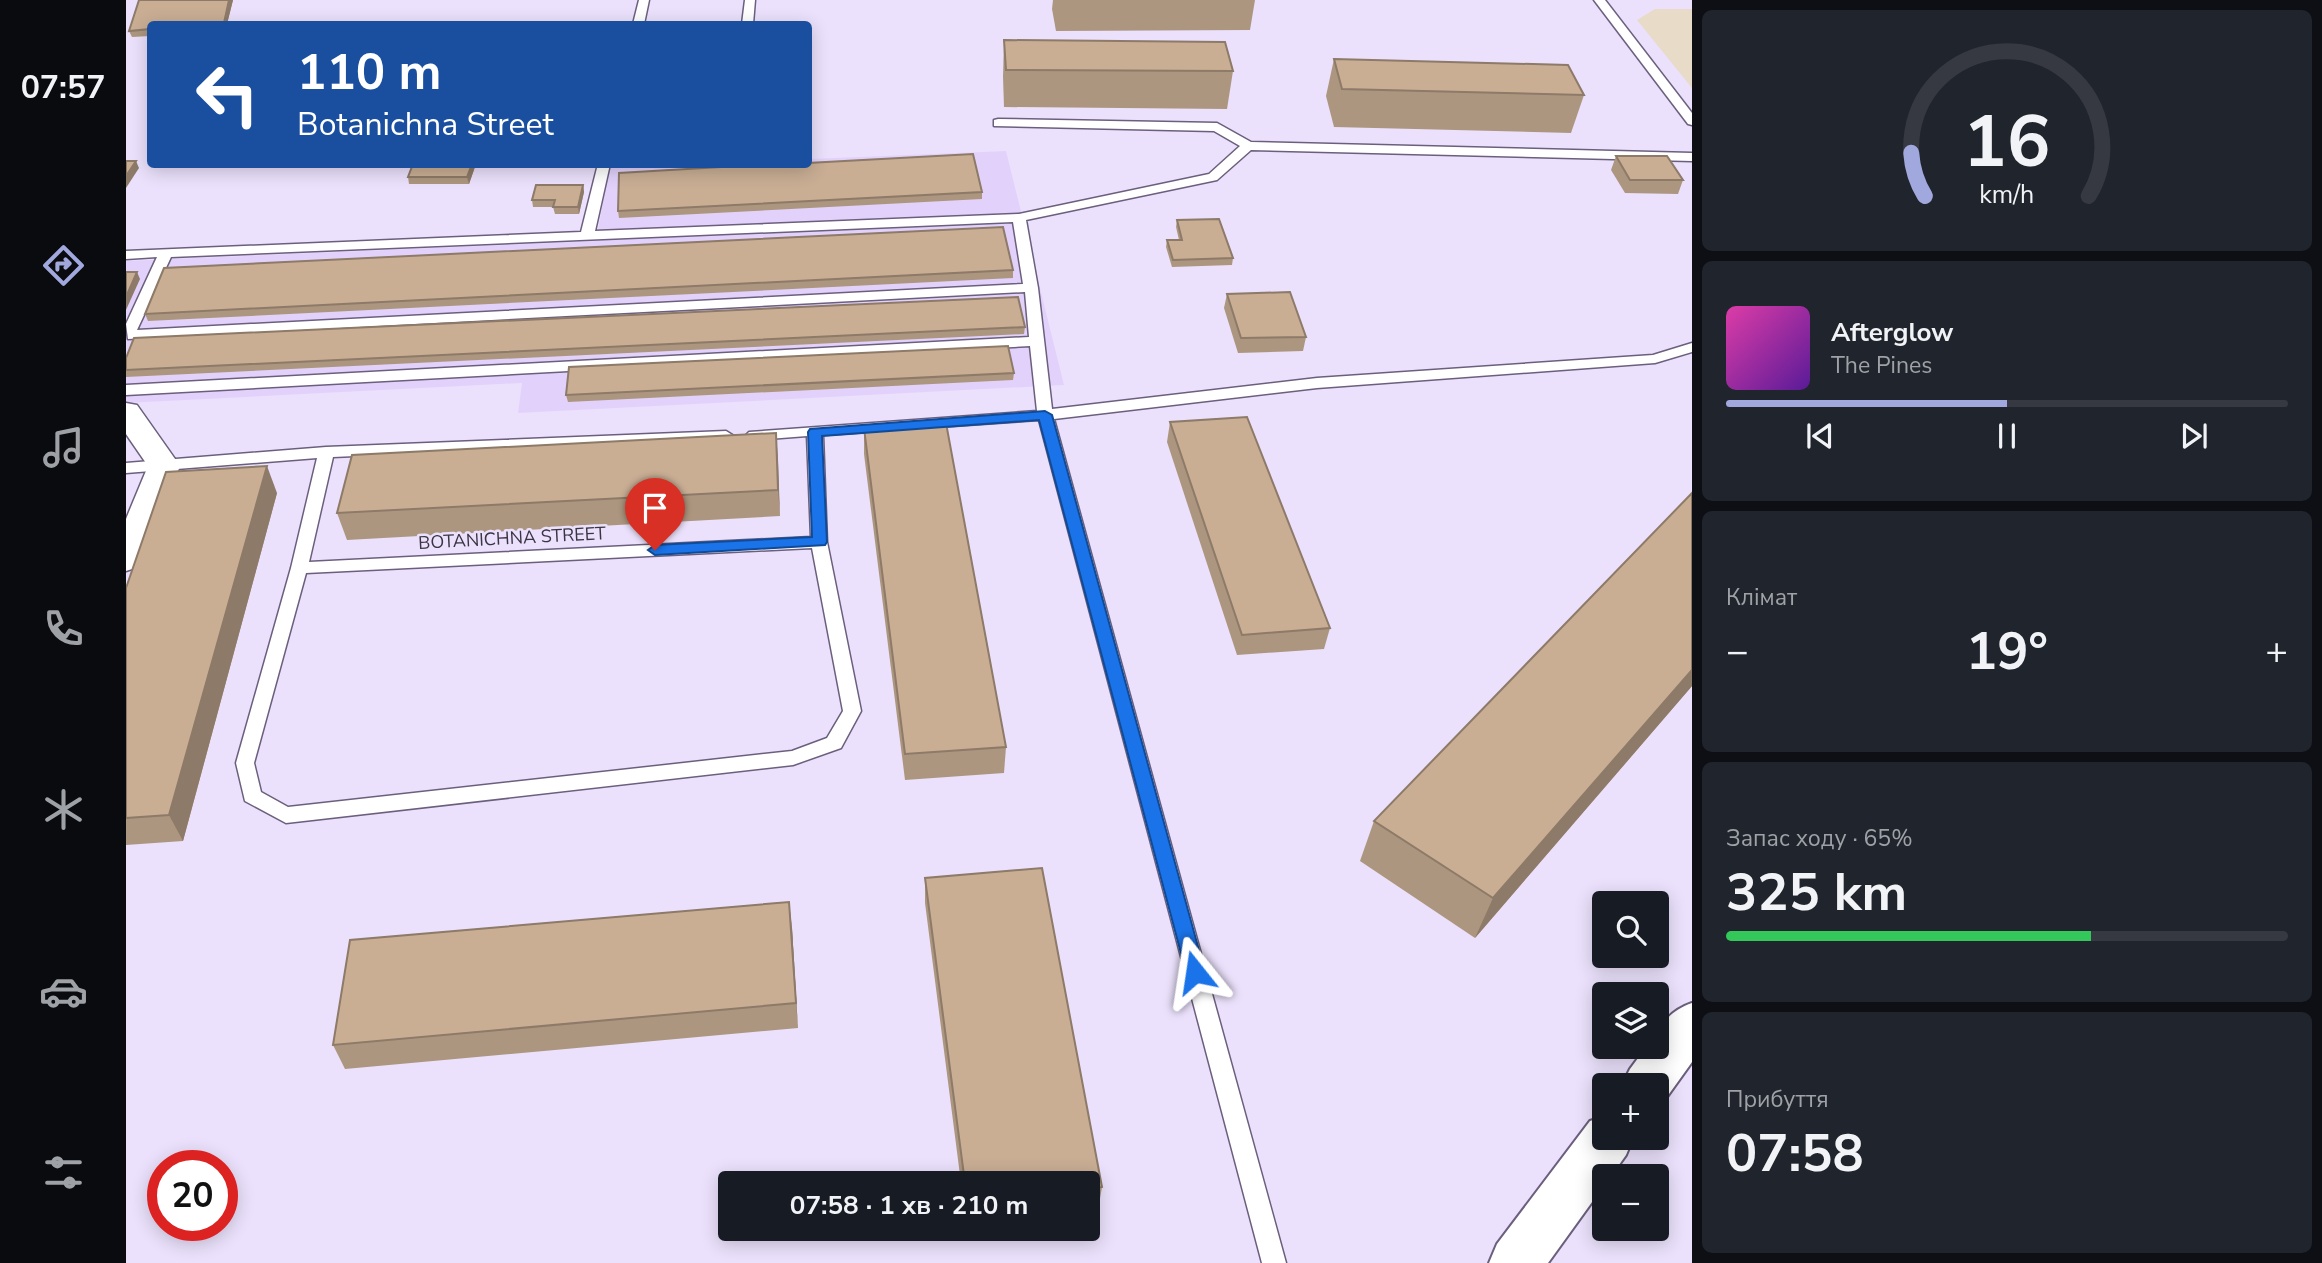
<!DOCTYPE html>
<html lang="uk">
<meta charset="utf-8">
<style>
body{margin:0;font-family:"Nunito Sans",sans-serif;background:#20242c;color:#f1f3f6;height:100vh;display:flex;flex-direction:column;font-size:26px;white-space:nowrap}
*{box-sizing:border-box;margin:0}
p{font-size:23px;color:#9ea1a6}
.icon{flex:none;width:38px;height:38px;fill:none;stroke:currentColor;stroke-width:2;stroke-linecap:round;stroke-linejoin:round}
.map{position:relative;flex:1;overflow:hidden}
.panel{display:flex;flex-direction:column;gap:10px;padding:10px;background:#0d0f14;width:630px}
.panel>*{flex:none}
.hud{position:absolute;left:21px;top:21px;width:665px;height:147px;border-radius:7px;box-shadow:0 4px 18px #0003;background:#1a4fa0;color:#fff;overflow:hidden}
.controls{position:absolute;left:1466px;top:891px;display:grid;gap:14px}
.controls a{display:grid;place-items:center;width:77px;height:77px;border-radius:7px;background:#171b24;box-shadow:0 4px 18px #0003;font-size:35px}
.speed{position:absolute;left:21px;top:1150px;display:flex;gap:14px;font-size:35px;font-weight:700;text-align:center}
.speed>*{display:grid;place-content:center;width:91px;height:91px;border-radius:50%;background:#171b24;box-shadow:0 4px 18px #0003;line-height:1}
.speed .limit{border:10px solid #d22;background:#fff;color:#111}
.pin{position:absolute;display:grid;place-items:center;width:60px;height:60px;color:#fff;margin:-72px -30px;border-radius:50% 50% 50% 0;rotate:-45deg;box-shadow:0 0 7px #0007}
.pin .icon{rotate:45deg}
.me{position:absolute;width:77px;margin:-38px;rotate:345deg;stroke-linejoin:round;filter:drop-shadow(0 0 5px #0008)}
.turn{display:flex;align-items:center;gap:24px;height:147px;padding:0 35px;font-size:32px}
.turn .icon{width:91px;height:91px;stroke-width:2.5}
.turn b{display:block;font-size:49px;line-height:60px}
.big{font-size:52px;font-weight:700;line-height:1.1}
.panel .tile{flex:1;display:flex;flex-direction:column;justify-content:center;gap:10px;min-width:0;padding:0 24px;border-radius:10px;background:#20242c}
.panel .dial{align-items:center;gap:0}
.dial svg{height:182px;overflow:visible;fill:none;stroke:#363941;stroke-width:7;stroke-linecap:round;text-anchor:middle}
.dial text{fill:#f1f3f6;stroke:none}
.song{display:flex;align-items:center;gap:21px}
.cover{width:84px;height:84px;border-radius:10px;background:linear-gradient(135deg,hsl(320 70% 55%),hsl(270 70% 35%))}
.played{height:7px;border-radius:4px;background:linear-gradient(90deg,#a1a8de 50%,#363941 50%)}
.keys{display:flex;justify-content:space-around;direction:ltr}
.heat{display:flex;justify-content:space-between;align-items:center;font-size:38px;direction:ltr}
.charge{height:10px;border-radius:5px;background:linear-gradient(90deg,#34c759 65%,#363941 0)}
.trip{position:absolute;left:592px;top:1171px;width:382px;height:70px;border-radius:7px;background:#171b24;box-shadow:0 4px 18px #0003;font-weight:700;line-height:70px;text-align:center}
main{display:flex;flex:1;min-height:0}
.menu{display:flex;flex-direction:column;width:126px;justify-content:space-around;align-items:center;background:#090b0e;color:#9ea1a6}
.menu .icon{width:49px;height:49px}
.menu .selected{color:#a1a8de}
.menu b{font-size:32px;color:#f1f3f6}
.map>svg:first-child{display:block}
</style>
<main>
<nav class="menu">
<b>07:57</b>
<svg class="icon selected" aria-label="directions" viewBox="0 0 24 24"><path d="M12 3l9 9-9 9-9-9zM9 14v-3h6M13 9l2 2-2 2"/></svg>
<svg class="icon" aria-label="music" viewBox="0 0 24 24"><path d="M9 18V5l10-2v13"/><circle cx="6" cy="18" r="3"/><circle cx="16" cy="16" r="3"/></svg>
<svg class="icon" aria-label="phone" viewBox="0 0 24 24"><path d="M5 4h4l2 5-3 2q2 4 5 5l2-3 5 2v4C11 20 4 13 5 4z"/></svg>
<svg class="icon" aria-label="climate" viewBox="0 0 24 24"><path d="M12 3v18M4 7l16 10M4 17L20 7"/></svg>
<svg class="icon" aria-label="car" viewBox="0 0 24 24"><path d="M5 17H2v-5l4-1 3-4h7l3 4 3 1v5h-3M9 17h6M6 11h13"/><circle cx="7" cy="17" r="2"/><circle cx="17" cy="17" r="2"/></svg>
<svg class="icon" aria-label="filters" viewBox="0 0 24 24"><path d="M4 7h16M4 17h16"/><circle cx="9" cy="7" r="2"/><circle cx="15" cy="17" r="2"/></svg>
</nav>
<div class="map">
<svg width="1566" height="1263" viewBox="0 0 1566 1263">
<rect width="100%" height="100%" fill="#ebe1fc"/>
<path fill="#e2d2fb" d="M880,151L938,385L392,413L396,383L0,403V261L470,241L483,168L682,164L683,159Z"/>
<path fill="#e8dbc7" d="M1529,9H1566V88L1511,20Z"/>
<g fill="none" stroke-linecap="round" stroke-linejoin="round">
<defs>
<g id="service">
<path d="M513,0H523L518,24H507Z"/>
<path d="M619,0H629L627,24H616Z"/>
<path d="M1468,0H1479L1566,113V125L1562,124Z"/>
<path d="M872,119L1091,123L1125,142L1566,153V161L1125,150L1091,180L900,220L912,288L926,409L1191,378L1527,355L1566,343V352L1529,363L1191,388L928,419L1160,1263H1136L913,420L697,435L701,542L735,711L715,748L667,765L160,823L119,801L110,763L165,568L191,458L0,473V463L200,447L600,431L608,436L605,439L207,457L183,562L685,537L681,436L628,440L620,435L623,432L911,411L904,346L0,395V385L903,337L899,292L2,339L0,324L31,257L0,259V251L455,232L472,164H484L469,231L893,214L1083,174L1114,146L1088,131L868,126V120ZM887,222L897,284L11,330L45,257ZM686,548L717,711L701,738L666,751L162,807L135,792L128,763L180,573Z"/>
</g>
<path id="minor" d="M0,403L11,405L54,466L17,559L12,567L0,571V519L22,466L0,434Z"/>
<g id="tertiary">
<path d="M1566,1003V1062L1538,1101L1531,1104V1085H1496L1504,1069L1521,1046H1531C1531,1024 1546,1010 1566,1003Z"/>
<path d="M1479,1116V1138H1507L1500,1155L1485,1176H1479V1184L1422,1263H1363L1371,1244L1464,1121Z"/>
</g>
</defs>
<use href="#service" stroke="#6b5f7d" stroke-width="3"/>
<use href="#minor" stroke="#6b5f7d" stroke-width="3"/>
<use href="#tertiary" stroke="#6b5f7d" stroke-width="4"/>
<use href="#service" fill="#fff" fill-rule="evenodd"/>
<use href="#minor" fill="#fff" fill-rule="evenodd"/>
<use href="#tertiary" fill="#fff" fill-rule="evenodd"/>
</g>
<g fill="#ad967f">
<path d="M13,0H107L101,24H24V36L6,37L3,31Z"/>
<path d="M927,0H1129L1124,30L930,31L926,9Z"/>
<path d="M878,40L1107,71L1101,109L878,107L877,77Z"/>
<path d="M1208,59L1458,95L1445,133L1208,127L1200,96Z"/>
<path d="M1490,156L1557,180L1552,194L1499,193L1485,170Z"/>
<path d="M287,164H350L343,184H283L282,177Z"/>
<path d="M457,185L458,192L453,214H429L427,207H407L406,200Z"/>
<path d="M856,192V199L493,218L492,211Z"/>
<path d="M1051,220L1107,258L1106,265L1046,267L1040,247L1041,240H1053L1050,227Z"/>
<path d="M887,270V278L22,321L19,314Z"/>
<path d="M1101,294L1180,337L1177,351L1112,353L1098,308Z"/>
<path d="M899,327L898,334L0,377V358Z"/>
<path d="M888,373L887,380L442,402L440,395Z"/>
<path d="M1044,422L1204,628L1198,649L1111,655L1041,442Z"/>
<path d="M738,428L880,747L878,773L779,780L738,454Z"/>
<path d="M650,433L654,516L221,540L211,513Z"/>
<path d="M151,493L57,841L0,845V588Z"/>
<path d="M1566,493V686L1349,938L1234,861L1248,821Z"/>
<path d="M799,878L976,1187L972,1210L961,1211V1183H835L799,903Z"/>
<path d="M666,928L672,1028L219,1069L207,1045Z"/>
</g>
<g fill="#8d7a68">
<path d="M103,0H107L101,24H99Z"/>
<path d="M10,161L13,168L0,188V176Z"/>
<path d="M346,164H350L343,184L341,177Z"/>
<path d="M457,185L458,192L453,214L452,207Z"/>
<path d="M11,272L14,279L0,310V297Z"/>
<path d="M650,433L652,459L654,516L652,490Z"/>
<path d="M141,466L151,493L57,841L43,815Z"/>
<path d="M1566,670V686L1349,938L1367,898Z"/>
<path d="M663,902L666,928L672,1028L670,1003Z"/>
</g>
<g fill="#c9ae94" stroke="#8d7a68" stroke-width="2">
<path d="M13,0H103L98,23L78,24H24V29L3,31Z"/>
<path d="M878,40L1099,42L1107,71L880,70Z"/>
<path d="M1208,59L1442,65L1458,95L1216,89Z"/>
<path d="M847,154L856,192L492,211L493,173L647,164H682V163Z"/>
<path d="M1490,156H1541L1557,180H1504Z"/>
<path d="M0,161H10L0,176Z"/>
<path d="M287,164H346L341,177H282Z"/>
<path d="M410,185H457L452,207H427L429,200H406Z"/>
<path d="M1093,219L1107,258L1047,260L1041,240H1056L1051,220Z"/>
<path d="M877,227L887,270L19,314L38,268Z"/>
<path d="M0,272H11L0,297Z"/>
<path d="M1164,292L1180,337L1115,338L1101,294Z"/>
<path d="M892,297L899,327L0,370V358L8,338Z"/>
<path d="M882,346L888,373L440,395L443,367Z"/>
<path d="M1121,417L1204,628L1116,635L1044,422Z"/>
<path d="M820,423L880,747L779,754L738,428Z"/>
<path d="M650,433L652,490L211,513L226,455Z"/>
<path d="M141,466L43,815L0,818V588L40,472Z"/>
<path d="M1566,493V670L1367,898L1248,821Z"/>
<path d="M916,868L976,1187L961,1189V1183H839L799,878Z"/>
<path d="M663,902L670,1003L207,1045L224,940Z"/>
</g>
<path fill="#1a73e8" stroke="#114b97" stroke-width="2" d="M919,411L926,415L1079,972L1076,977L1069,980L1063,977L1060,972L913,420L696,436L701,542L699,545L529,555L522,550L529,545L686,537L682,432L684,429Z"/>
<g text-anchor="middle" stroke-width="5" stroke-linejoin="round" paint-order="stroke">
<g font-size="18" fill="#3a3542" stroke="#ebe1fc">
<text transform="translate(386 538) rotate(-3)" y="6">BOTANICHNA STREET</text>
</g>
</g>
</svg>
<div class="controls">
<a><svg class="icon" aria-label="search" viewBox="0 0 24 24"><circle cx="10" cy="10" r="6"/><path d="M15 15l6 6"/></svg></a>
<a><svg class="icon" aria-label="layers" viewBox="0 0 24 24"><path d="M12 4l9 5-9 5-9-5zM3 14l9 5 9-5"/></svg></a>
<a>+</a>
<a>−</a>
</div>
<div class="speed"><div class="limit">20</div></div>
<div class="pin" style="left:529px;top:550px;background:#d93025"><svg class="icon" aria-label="arrive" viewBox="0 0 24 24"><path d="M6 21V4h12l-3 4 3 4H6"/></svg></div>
<svg class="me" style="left:1069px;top:972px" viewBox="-20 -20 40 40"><path d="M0-17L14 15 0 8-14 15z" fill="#1a73e8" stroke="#fff" stroke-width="4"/></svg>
<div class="trip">07:58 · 1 хв · 210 m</div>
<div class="hud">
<div class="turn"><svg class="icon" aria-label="left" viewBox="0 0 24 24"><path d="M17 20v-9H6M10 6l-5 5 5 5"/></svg><div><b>110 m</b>Botanichna Street</div></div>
</div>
</div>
<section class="panel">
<div class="tile dial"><svg viewBox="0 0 100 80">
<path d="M14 69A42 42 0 1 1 86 69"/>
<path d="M14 69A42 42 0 0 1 8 50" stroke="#a1a8de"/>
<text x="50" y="56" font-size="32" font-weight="700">16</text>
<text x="50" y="72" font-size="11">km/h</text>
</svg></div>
<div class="tile">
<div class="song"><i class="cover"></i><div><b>Afterglow</b><p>The Pines</p></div></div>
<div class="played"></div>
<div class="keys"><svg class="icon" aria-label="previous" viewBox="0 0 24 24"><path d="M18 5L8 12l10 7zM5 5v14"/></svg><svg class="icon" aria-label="pause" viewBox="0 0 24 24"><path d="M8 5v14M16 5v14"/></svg><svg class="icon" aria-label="next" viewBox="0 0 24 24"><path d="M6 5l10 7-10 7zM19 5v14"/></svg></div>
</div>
<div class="tile"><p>Клімат</p>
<div class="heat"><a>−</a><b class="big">19°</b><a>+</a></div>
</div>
<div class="tile"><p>Запас ходу · 65%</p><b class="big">325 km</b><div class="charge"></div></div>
<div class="tile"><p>Прибуття</p><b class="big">07:58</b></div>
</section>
</main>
